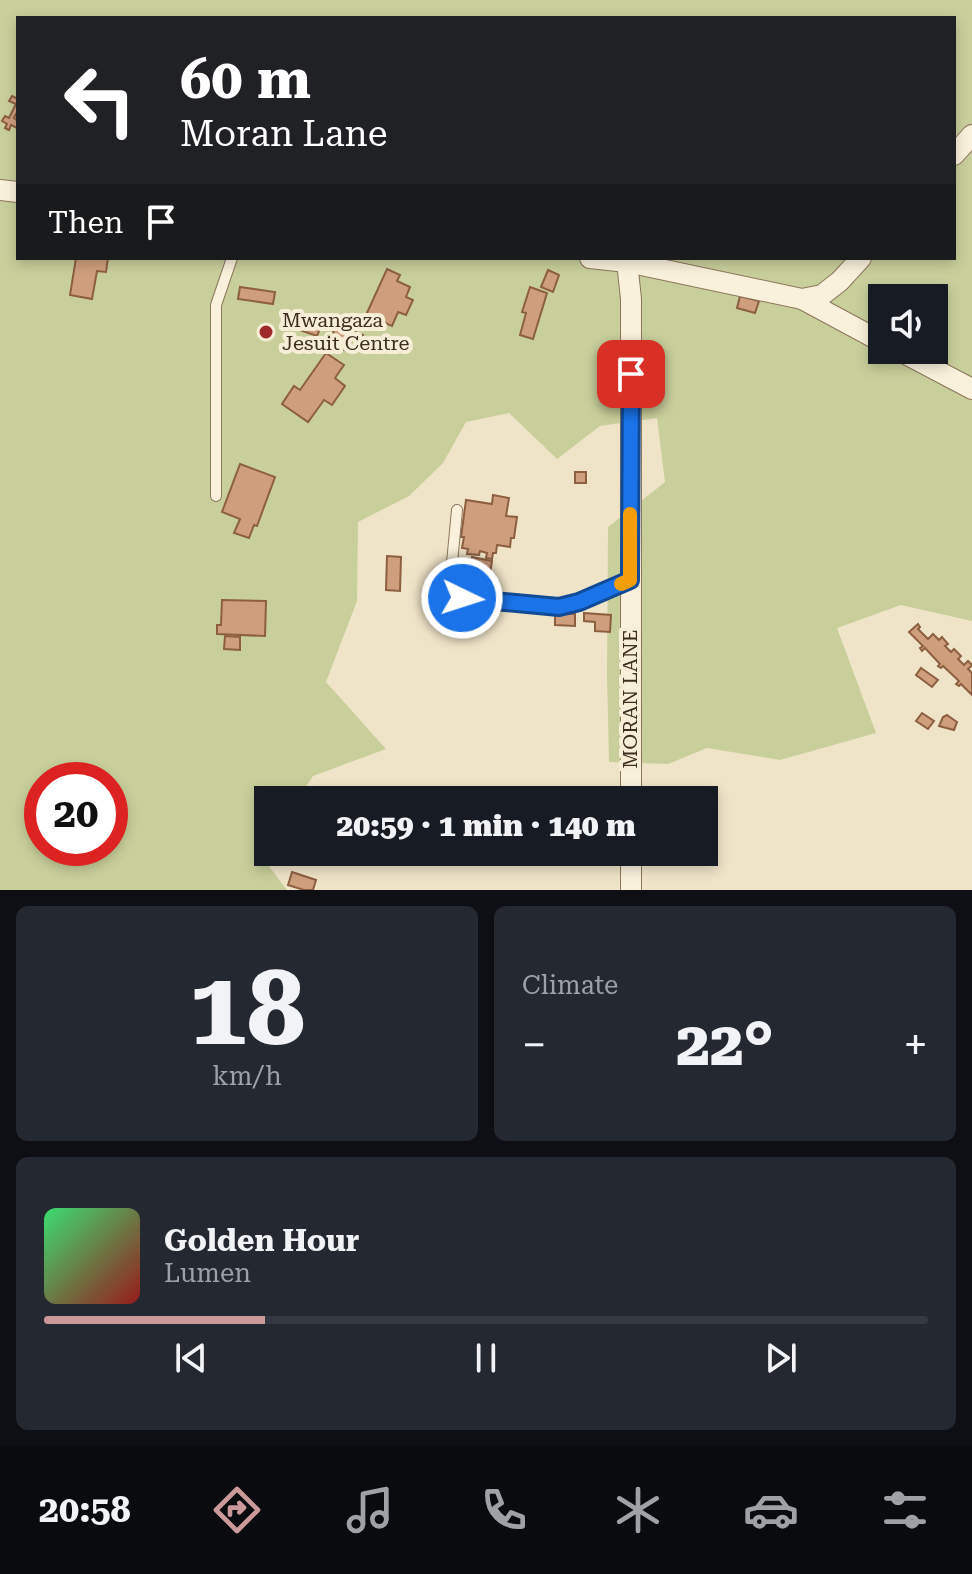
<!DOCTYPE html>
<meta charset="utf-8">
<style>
body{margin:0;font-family:"Roboto Serif",serif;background:#242831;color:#f1f3f6;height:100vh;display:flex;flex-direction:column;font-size:30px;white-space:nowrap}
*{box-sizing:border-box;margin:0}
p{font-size:26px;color:#9ea1a6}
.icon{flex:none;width:44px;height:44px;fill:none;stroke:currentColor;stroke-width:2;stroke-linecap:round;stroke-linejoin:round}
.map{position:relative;height:890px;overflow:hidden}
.side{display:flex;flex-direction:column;gap:16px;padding:16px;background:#0d0f14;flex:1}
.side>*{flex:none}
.banner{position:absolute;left:16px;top:16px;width:940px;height:244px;border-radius:0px;box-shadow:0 4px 12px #0003;background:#202124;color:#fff;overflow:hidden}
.fabs{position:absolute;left:868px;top:284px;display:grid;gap:16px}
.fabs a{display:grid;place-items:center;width:80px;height:80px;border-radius:0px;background:#171b24;box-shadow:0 4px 12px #0003;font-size:40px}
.speed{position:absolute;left:24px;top:762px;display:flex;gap:16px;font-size:40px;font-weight:700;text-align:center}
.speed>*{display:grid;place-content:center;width:104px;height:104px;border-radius:50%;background:#171b24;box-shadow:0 4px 12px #0003;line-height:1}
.speed .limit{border:12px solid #d22;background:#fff;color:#111}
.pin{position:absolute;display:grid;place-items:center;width:68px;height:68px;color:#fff;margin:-34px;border-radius:16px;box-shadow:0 4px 12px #0006}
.me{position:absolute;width:88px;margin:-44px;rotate:94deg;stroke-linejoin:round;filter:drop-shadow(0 0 6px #0008)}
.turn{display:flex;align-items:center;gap:28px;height:168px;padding:0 32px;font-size:36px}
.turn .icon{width:104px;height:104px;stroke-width:2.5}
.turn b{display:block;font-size:56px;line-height:68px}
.then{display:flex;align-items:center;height:76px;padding:0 32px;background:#0003;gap:16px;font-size:30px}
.big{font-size:60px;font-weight:800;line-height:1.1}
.side .tile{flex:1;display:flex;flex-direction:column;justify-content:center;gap:12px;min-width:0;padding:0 28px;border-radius:12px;background:#242831}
.side .dial{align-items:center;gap:0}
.dial b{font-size:104px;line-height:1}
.song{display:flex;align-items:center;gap:24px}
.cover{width:96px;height:96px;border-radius:12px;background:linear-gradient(135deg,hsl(140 70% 55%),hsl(0 70% 35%))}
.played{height:8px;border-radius:4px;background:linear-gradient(90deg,#cc999b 25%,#363941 25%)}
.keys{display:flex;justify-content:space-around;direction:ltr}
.heat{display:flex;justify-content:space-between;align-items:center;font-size:44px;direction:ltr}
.side .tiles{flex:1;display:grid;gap:16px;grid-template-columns:1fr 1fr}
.tile:last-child{grid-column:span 2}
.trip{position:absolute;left:254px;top:786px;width:464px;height:80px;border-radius:0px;background:#171b24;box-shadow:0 4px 12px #0003;font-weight:800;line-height:80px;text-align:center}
.dock{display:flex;height:128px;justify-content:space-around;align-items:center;background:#090b0e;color:#9ea1a6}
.dock .icon{width:56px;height:56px}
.dock .active{color:#cc999b}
.dock b{font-size:36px;color:#f1f3f6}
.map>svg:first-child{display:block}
</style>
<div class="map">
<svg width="972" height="890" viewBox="0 0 972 890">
<rect width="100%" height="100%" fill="#f0e4c8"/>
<path fill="#c9cf9b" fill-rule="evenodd" d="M0,0H972V621L901,605L837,628L876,733L780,760L707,748L668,764L609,762L607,677L608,527L665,482L657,418L600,426L557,459L509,413L466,422L443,463L409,496L358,522L357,601L326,682L386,749L313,776L297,800H268V852H272L268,865L287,890H0ZM18,18H954V258H18ZM882,298H934V350H882ZM42,780H110V848H42Z"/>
<g fill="#cf9f7d" stroke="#8d5f41" stroke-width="2">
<path d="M12,96L18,99V115L16,114L14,118L18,121V126L17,128L11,125L9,130L5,128L7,124L2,121L5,116L9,118L16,104L9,101Z"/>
<path d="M76,258H108L106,272L97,271L92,299L70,295Z"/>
<path d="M387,269L400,275L397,281L410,287L406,297L413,300L406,315L398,312L392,326L366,315Z"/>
<path d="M548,270L559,275L553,292L541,287Z"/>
<path d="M240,287L275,292L273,304L238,299Z"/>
<path d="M530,287L547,293L533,339L520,335L526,313L522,312Z"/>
<path d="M740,296L759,301L755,313L737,308Z"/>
<path d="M295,316L321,326L317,336L291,327Z"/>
<path d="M336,325L363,335L361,338L354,335L347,351L329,344Z"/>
<path d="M326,353L344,365L335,378L345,386L332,405L324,400L308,422L282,404L294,386L300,390Z"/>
<path d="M240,464L275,477L257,526L254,525L249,538L234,533L240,519L222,512Z"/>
<rect x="575" y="472" width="11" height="11"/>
<path d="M493,495L509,498L506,516L517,517L514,538H511L510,547L497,545L496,553H493L492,559L486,558L487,553L480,551L479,555L467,554L468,549L462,548L464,537H461L466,500L492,504Z"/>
<path d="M387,556L401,557L400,591L386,590Z"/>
<path d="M472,557L492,561L489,580L469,577Z"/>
<path d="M222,600L266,601L265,636L217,634V625H221Z"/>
<path d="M555,613L575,614V626L555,625Z"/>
<path d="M584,613L611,615L610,632L595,631V622L584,621Z"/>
<path d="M918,624L920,627L918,629L928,639L933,634L939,640L942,637L948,644L945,646L951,652L954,649L961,656L958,659L964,665L968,661L972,665L968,669L972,673V695L961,684L959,686L956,684L959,681L943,666L941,668L938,666L940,664L925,648L922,651L920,648L923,646L909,632Z"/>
<path d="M225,636L240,637V650L224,649Z"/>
<path d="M921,668L938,680L932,687L916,675Z"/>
<path d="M922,713L934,721L928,729L916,721Z"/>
<path d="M947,715L957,722L954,730L939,726L943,717Z"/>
<path d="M292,872L316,880L313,890H304L288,885Z"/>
</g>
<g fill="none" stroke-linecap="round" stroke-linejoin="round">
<defs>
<g id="service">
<path d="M216,496V305L232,258"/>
<path d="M457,510L450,584L453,594L462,598L559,607L579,602L630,580"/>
</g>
<g id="minor">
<path d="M954,155L972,135"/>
<path d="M0,190L18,192"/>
<path d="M590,258L627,262L631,299V800"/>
<path d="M627,262L802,299L822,295L840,281L861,258"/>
<path d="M802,299L882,342"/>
<path d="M898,350L972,389"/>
<path d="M631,852V890"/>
</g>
</defs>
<use href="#service" stroke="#8d765c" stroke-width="12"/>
<use href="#minor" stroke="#8d765c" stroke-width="22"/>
<use href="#service" stroke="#faf1dc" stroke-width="10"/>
<use href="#minor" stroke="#faf1dc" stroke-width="20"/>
</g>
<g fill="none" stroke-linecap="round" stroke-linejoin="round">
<defs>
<path id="route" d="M462,598L559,607L579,602L630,580L631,374"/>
</defs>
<use href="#route" stroke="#114b97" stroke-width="20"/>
<use href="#route" stroke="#1a73e8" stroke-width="14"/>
<path stroke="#f59e0b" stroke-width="14" d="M621,584L630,580V514"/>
</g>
<circle fill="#9e2a2b" stroke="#f7eed8" stroke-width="3" cx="266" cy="332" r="8"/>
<g text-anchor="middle" stroke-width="8" stroke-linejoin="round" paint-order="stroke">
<g font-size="20" fill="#3d2e20" stroke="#f7eed8" text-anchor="start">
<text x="282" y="327">Mwangaza<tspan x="282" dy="23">Jesuit Centre</tspan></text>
</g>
<g font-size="20" fill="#3d2e20" stroke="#f7eed8">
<text transform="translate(630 699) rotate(-90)" y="7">MORAN LANE</text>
</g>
</g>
</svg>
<div class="fabs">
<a><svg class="icon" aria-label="sound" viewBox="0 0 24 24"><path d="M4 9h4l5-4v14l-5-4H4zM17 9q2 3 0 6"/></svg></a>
</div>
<div class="speed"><div class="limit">20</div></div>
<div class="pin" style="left:631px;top:374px;background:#d93025"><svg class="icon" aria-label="arrive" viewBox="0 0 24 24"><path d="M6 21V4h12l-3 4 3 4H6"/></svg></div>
<svg class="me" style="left:462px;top:598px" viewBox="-20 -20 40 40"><circle r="17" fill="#1a73e8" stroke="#fff" stroke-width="3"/><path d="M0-11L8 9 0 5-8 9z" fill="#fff"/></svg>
<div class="trip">20:59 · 1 min · 140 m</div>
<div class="banner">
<div class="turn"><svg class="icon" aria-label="left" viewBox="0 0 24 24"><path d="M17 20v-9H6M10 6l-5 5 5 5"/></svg><div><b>60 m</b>Moran Lane</div></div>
<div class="then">Then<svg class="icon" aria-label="arrive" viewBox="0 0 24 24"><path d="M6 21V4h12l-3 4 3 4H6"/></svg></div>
</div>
</div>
<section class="side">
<div class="tiles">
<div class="tile dial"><b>18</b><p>km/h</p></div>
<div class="tile"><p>Climate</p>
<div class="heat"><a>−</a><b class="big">22°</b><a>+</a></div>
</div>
<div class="tile">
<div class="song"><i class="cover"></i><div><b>Golden Hour</b><p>Lumen</p></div></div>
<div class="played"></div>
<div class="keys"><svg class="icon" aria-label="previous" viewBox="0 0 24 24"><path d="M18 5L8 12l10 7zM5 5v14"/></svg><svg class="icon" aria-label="pause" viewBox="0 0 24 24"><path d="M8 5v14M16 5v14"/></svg><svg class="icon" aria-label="next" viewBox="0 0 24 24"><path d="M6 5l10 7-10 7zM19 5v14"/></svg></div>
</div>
</div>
</section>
<nav class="dock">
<b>20:58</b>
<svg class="icon active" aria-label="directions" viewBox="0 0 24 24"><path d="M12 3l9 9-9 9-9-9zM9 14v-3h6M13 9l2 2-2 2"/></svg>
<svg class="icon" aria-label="music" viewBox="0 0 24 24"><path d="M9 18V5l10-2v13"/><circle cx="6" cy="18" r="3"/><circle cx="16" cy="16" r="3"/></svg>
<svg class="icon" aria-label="phone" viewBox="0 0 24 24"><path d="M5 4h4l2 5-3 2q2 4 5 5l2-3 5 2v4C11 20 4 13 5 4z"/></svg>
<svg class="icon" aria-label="climate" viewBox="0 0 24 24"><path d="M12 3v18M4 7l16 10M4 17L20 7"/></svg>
<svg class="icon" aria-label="car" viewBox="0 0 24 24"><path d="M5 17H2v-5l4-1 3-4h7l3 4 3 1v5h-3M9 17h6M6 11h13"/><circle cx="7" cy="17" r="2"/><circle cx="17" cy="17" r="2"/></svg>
<svg class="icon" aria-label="filters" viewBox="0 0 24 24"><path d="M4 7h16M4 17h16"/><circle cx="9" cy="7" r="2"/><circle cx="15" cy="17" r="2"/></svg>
</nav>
